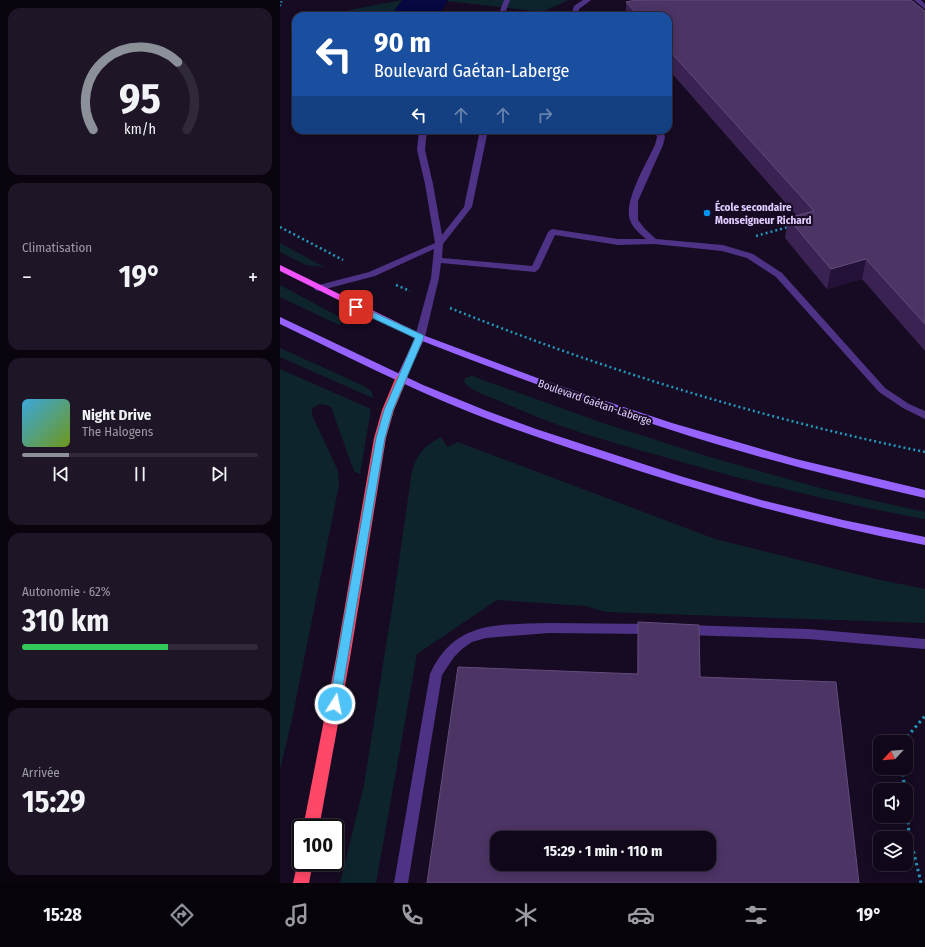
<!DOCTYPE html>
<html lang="fr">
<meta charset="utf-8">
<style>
body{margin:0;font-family:"Fira Sans Condensed",sans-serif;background:#1e1627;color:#f1f3f6;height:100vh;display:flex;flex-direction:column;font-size:15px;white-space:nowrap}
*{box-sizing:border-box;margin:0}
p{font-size:13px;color:#9c9aa2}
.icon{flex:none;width:22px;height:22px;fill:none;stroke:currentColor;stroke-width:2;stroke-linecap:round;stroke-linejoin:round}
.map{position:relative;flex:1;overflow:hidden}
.drawer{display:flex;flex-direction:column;gap:8px;padding:8px;background:#09040e;width:280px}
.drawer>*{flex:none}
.guide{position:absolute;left:12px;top:12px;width:380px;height:122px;border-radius:12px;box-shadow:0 2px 10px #0003,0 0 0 1px #302939;background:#1a4fa0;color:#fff;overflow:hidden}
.needle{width:26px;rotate:244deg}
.controls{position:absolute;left:593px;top:735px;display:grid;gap:8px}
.controls a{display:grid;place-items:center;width:40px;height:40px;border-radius:8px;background:#10081a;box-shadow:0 2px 10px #0003,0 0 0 1px #302939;font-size:20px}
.speed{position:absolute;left:12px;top:819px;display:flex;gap:8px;font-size:20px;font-weight:700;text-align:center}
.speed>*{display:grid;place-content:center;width:52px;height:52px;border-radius:50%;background:#10081a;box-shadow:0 2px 10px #0003,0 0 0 1px #302939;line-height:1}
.speed .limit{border:2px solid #111;border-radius:6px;background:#fff;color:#111}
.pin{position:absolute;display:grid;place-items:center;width:34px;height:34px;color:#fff;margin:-17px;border-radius:8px;box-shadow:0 2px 6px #0006}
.me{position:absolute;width:44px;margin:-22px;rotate:10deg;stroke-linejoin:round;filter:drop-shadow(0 0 3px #0008)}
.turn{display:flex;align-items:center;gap:14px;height:84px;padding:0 16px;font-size:18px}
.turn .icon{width:52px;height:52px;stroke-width:2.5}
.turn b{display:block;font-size:28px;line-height:34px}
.lanes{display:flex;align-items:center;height:38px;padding:0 16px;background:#0003;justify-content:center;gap:20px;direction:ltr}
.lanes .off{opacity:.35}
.big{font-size:30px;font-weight:700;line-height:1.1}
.drawer .tile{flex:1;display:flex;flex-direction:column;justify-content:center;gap:6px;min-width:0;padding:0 14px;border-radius:12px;background:#1e1627}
.drawer .dial{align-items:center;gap:0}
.dial svg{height:104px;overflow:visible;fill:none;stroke:#302939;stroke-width:7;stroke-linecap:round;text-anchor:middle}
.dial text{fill:#f1f3f6;stroke:none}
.song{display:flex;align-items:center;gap:12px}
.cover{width:48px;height:48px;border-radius:6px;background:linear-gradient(135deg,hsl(200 70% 55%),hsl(80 70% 35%))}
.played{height:4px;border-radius:2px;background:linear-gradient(90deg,#8c9099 20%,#302939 20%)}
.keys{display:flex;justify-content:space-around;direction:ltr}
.heat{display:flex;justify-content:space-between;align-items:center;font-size:22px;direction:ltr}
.charge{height:6px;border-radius:3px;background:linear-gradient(90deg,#34c759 62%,#302939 0)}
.trip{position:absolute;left:210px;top:831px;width:226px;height:40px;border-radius:12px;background:#10081a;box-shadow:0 2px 10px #0003,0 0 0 1px #302939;font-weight:700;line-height:40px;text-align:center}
.tabs{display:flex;height:64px;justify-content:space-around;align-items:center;background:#06030a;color:#9c9aa2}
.tabs .icon{width:28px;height:28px}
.tabs .on{color:#8c9099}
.tabs b{font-size:18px;color:#f1f3f6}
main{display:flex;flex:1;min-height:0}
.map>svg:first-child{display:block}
</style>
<main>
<section class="drawer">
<div class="tile dial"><svg viewBox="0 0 100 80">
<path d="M14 69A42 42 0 1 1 86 69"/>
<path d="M14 69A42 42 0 0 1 79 17" stroke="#8c9099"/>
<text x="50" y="56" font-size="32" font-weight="700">95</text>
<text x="50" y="72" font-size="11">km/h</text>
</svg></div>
<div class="tile"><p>Climatisation</p>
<div class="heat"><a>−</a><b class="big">19°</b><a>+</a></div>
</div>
<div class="tile">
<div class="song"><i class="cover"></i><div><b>Night Drive</b><p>The Halogens</p></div></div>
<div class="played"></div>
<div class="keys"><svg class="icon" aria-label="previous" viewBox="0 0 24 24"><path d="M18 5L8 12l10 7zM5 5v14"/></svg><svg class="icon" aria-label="pause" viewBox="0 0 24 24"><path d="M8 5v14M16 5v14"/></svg><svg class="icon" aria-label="next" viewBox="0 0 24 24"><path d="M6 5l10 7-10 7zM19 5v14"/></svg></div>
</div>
<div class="tile"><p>Autonomie · 62%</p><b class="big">310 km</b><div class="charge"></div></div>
<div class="tile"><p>Arrivée</p><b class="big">15:29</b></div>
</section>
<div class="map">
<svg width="645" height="883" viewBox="0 0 645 883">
<rect width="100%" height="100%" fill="#160b22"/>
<g fill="#0e242c">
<path d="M122,0L111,16H49L74,9Z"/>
<path d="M168,0H289L262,12L167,1Z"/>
<path d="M0,243L44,267L26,265L0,252Z"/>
<path d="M0,285L65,320L59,325L0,297Z"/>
<path d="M0,348L84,386L92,392L93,398L0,357Z"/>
<path d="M0,369L91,409L80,474L74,471L51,407C43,403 38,403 32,409V415L58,471L59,485L12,719L0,770Z"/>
<path d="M192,376L323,423L426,456L551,491L645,512V519C557,503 470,482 384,457C330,442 277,427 227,404C214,398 193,393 184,382L185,378Z"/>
<path d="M161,437L167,447L178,442L435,539L596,579L645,589V623L326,612L305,606L217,600L137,654L96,883H60L84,785L115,589L132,471C137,454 145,445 161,437Z"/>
</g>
<path fill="#050841" d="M122,0H168L158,16H111Z"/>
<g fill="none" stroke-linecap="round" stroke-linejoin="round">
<path stroke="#2397bc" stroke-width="2" stroke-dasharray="1.5 2" stroke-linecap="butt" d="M0,6L2,0"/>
<g stroke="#2397bc" stroke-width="2.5" stroke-dasharray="2 3" stroke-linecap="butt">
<path d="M0,227L63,260"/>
<path d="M476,236L508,227"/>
<path d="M116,285L130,291"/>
<path d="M170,308C324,370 483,419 645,452"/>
</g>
<g stroke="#2397bc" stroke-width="3" stroke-dasharray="2.5 3.5" stroke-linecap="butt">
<path d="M625,742L626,738L645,716"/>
<path d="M622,768L625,790"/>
<path d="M626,804L629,832L641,883"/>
</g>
<g fill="#4e3285" fill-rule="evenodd">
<path d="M224,0H230L224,16H218Z"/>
<path d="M303,0H311L299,9L297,16H291L294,6Z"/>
<path d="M634,0H641L645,4V9Z"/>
<path d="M139,130H147L145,150L153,184L162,235L184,207L200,130H208L192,207L163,244L162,258L252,266L268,232L272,229L338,239H366C360,234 352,227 350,220C343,202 367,162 375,145L377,137L375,130H383L385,137L383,145L358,201V220L365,229L376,239L443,245L473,254L502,273L605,388L629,404L645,411V419L623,408L599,392L496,277L467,258L442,251L374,244L338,245L275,235L259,269L255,272L161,263L159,278L145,337L140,340L135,337L151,278L154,249L95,276L38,291L35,290L34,288L35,286L89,272L155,243L145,184L137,150Z"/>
<path d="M269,623L370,624L374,626L376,629L374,632L370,634L269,633L206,638L192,642L182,649L174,657L162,675L128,883H114L150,674C175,620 218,625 269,623Z"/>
<path d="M406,625L528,629L645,639V649L528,639L406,635L402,634L400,630L402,626Z"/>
</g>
<g fill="#9663ff" fill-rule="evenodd">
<path d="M0,317L143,385L207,411L256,429L400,476L481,500L563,520L645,537V545C534,524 427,494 320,458C265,440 211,422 158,399C105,376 52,349 0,324Z"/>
<path d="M140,334L268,382L392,423L516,459L645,490V498C557,478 470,456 385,428C301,402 219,371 137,339L135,337Z"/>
</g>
<path fill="#f353ff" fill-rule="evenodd" d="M0,265L143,335L145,337L124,381H118L116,379L135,338L0,271Z"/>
<g fill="#ff4768" fill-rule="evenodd">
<path d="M121,375L125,376L127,379L114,410L106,438L70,658L39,828H23L56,658L94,438L102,410L115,379L117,376Z"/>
<path d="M19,856H21V862H33L29,883H13Z"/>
</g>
</g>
<g fill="#3a2252">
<path d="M346,2L645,11V351L582,279L547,289L505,238L508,218L517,216L388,69V16H346Z"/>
<path d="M358,622L420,677L357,674Z"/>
</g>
<path fill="#241137" d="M586,259L582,279L547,289L551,269Z"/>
<g fill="#4c3465" stroke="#634c7d" fill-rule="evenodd">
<path d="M355,0H631L645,11V324L586,259L551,269L508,218L534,211L388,49V16H359L346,2Z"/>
<path d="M358,622L419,625L420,677L556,682L579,883H147L178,667L358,674ZM217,838H429V864H217Z"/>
</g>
<path fill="#4fc3f7" stroke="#337fa1" d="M76,304L143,335L144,337L113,410L105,438L60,704L59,707L55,709L51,707L49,704L96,438L104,410L135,338L73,309V305Z"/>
<circle fill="#0094f7" stroke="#160b22" stroke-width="1.5" cx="427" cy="213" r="4"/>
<g text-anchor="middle" stroke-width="4" stroke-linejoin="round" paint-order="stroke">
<g font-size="11" font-weight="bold" fill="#e1ccff" stroke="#160b22" text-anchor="start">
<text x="435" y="211">École secondaire<tspan x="435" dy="13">Monseigneur Richard</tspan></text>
</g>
<g font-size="11" fill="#e1ccff" stroke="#160b22">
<text transform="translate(315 402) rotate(19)" y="4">Boulevard Gaétan-Laberge</text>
</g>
</g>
</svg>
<div class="controls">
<a><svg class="needle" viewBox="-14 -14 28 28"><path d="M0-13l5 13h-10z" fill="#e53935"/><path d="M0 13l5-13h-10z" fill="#9c9aa2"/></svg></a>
<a><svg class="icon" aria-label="sound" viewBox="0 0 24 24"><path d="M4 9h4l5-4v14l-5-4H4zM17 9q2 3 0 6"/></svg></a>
<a><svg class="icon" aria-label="layers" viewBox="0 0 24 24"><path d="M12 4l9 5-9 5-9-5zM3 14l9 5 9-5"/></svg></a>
</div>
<div class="speed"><div class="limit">100</div></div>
<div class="pin" style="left:76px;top:307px;background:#d93025"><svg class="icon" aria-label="arrive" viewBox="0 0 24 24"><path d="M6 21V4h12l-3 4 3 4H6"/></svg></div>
<svg class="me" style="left:55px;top:704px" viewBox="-20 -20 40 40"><circle r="17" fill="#4fc3f7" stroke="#fff" stroke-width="3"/><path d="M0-11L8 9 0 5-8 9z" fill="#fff"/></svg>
<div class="trip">15:29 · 1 min · 110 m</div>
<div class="guide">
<div class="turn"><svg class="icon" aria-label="left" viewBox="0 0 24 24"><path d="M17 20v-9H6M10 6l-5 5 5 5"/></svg><div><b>90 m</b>Boulevard Gaétan-Laberge</div></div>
<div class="lanes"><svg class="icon" aria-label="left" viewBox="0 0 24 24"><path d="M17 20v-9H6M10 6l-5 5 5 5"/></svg><svg class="icon off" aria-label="ahead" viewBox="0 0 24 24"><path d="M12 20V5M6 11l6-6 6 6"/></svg><svg class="icon off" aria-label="ahead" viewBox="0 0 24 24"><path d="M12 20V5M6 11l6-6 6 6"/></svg><svg class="icon off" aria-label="right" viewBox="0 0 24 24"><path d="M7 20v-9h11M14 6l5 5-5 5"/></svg></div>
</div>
</div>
</main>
<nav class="tabs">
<b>15:28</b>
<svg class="icon on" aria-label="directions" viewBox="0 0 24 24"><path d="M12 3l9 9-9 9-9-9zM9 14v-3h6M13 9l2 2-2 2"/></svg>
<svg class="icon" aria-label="music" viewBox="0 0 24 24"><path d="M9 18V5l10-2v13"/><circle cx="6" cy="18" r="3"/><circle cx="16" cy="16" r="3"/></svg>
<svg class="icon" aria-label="phone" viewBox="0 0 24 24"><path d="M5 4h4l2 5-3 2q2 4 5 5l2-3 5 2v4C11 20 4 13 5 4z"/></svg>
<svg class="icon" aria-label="climate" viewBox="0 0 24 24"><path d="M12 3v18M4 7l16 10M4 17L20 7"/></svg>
<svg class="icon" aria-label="car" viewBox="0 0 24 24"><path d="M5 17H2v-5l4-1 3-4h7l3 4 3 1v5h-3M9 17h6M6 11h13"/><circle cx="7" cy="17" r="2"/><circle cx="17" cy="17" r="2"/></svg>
<svg class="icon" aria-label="filters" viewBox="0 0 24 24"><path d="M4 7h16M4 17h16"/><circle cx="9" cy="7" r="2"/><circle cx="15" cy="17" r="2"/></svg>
<b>19°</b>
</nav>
